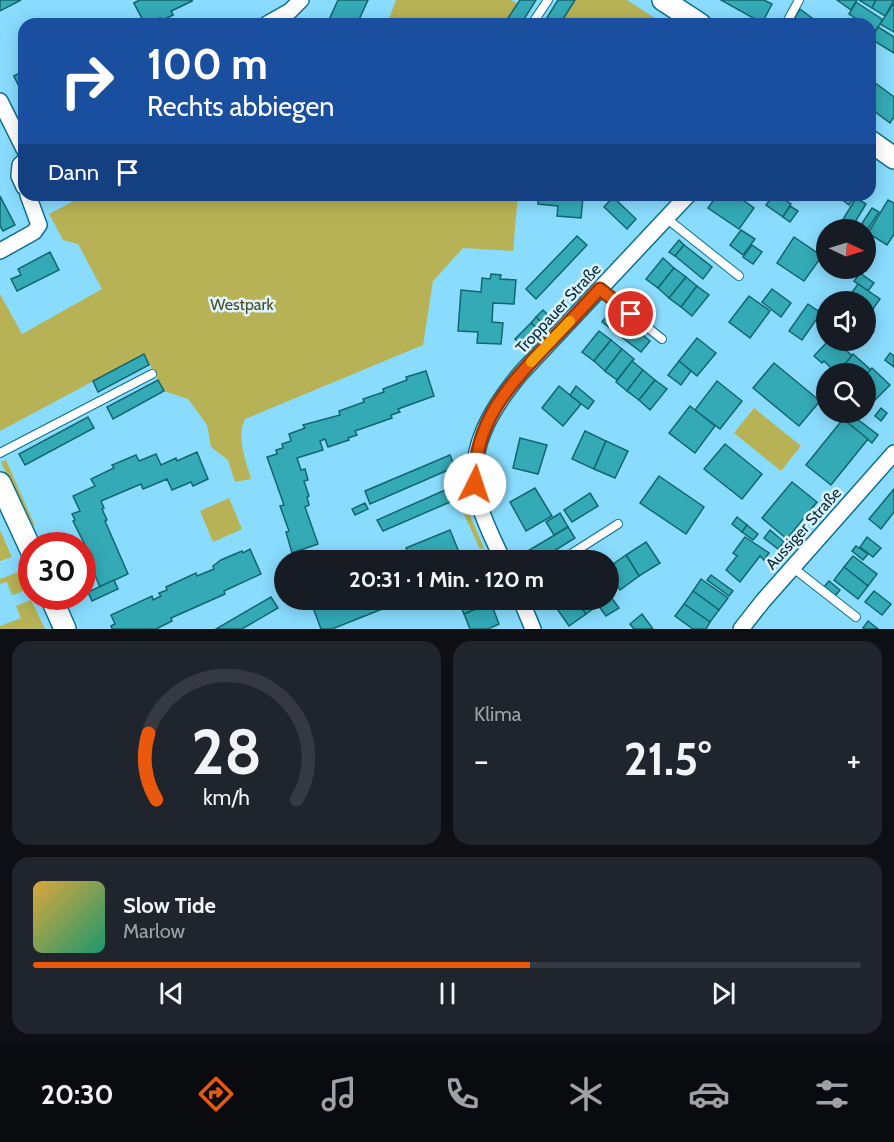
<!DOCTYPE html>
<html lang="de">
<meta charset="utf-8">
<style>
body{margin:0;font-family:Cabin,sans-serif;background:#20242c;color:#f1f3f6;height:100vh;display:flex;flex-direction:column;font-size:22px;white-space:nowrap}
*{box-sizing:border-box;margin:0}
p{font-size:20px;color:#9ea1a6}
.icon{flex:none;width:33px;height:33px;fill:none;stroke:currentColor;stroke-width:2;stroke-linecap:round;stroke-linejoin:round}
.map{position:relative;height:629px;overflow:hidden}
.sheet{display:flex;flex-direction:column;gap:12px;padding:12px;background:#0d0f14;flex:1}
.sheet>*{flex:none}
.banner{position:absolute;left:18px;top:18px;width:858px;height:183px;border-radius:18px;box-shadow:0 3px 15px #0003;background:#1a4fa0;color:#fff;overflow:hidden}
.needle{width:39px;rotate:94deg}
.fabs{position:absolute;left:816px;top:219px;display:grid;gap:12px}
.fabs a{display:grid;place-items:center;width:60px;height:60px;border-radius:50%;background:#171b24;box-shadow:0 3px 15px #0003;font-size:30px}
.speed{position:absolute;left:18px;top:532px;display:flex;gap:12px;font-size:30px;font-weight:700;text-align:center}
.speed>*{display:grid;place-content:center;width:78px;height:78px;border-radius:50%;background:#171b24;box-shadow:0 3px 15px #0003;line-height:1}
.speed .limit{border:9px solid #d22;background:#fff;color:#111}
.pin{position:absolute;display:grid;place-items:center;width:51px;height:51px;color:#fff;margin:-26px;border:3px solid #fff;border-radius:50%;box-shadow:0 2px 6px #0007}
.me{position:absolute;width:66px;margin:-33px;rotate:4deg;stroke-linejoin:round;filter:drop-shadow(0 0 4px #0008)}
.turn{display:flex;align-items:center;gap:21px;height:126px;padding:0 30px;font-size:27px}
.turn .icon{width:78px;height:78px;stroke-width:2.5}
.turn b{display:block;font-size:42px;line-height:51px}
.then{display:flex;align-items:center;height:57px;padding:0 30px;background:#0003;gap:12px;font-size:22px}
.big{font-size:45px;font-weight:700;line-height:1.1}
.sheet .tile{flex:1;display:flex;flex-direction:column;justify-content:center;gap:9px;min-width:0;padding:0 21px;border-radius:18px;background:#20242c}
.sheet .dial{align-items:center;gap:0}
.dial svg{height:156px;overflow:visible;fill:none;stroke:#363941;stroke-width:7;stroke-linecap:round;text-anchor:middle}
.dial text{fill:#f1f3f6;stroke:none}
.song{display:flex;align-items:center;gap:18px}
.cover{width:72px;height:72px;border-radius:9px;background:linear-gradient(135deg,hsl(40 70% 55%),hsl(160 70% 35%))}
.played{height:6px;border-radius:3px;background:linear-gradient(90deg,#ea580c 60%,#363941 60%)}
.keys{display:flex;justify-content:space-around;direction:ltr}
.heat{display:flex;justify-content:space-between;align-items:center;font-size:33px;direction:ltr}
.sheet .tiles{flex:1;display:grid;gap:12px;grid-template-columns:1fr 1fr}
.tile:last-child{grid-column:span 2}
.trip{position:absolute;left:274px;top:550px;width:345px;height:60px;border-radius:30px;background:#171b24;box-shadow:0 3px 15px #0003;font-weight:700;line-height:60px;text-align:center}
.menu{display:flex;height:96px;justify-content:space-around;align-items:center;background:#090b0e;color:#9ea1a6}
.menu .icon{width:42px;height:42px}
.menu .selected{color:#ea580c}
.menu b{font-size:27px;color:#f1f3f6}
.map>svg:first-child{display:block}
</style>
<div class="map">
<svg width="894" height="629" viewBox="0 0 894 629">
<rect width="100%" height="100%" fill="#89dcfe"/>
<g fill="#b7b255">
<path d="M396,0H510L518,3L504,24H387Z"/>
<path d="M575,0H627L664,24H560Z"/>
<path d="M85,195H518L513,251L463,248L433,281L423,345L245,419C236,438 246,460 251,479L235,482L228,460L211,447L207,425L188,399L164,391L144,354L0,431V294L22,334L102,289L78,244L63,240L49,214Z"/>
<path d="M754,408L801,446L781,471L734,433Z"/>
<path d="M6,460L35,526L31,528L1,462Z"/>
<path d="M229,498L242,529L213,542L200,511Z"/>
<path d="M465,504L484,548L480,549L463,512Z"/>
<path d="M0,530L12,557L0,561Z"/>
<path d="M19,572L27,590L12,595L7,582L0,584V579Z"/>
<path d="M31,600L45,629H0V626L21,618L16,606Z"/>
</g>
<g fill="#34aab7" stroke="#12666e" stroke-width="1.5">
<path d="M0,0H21L0,11Z"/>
<path d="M140,0H192V1L171,11L173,15L161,21L160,18L145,24L134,3Z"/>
<path d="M140,0H192V1L171,11L173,15L161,21L160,18L145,24L134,3Z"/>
<path d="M338,0H368L357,24H327Z"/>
<path d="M520,0H536L521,24H504Z"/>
<path d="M558,0H575L560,24H543Z"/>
<path d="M721,0H764L772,4L762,23Z"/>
<path d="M837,0H857L851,10Z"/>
<path d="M859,0H876L872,8Z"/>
<path d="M876,0H894L885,16L872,8Z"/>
<path d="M856,2L883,20L875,31L870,28V24H864L849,14Z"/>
<path d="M894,3V32L880,24Z"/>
<path d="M800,9L820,24H791Z"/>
<path d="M878,27L894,37V53L871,39Z"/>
<path d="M24,71V96L14,76Z"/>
<path d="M24,71V96L14,76Z"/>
<path d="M870,79L894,97V117L890,123L870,108Z"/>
<path d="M538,195L583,197L581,218L557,216L558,206L538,204Z"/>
<path d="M717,195H736L754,208L739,229L708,208Z"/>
<path d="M773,195H778L791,204L783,217L766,205Z"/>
<path d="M836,195H856L849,205Z"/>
<path d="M0,196L15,225L3,231L0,226Z"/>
<path d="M613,197L636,219L627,229L604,207Z"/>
<path d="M856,198L866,204L852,227L842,221Z"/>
<path d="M888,200L894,203V234L887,245L868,233Z"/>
<path d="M790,206L798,211L790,222L783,217Z"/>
<path d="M872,208L879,212L866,232V230L859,228Z"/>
<path d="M741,230L755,239L743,255L730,245Z"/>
<path d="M577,236L587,245L536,299L526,289Z"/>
<path d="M794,237L822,256L804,281L777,263Z"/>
<path d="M679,240L684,245L675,256L669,252Z"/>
<path d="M684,245L712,267L703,279L675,256Z"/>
<path d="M752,245L762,252L753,264L743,257Z"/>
<path d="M50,252L59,270L17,291L11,279L21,275L18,269Z"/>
<path d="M866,257L872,261L866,271L862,268H866Z"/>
<path d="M663,258L674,268L658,288L646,279Z"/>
<path d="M674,268L686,277L669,298L658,288Z"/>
<path d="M860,273L874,283L868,291L854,281Z"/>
<path d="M491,274L501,275L500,279L516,280L514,304L493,303L492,322L503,323L501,344L477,343L478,332L458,331L461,290L481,292L482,278L490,279Z"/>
<path d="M686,277L697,286L681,307L669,298Z"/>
<path d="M858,284L880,299L870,313L866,310V302H853L848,298Z"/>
<path d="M697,286L709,295L692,316L681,307Z"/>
<path d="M772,289L791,303L781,317L762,302Z"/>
<path d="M749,296L770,311L750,338L729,322Z"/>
<path d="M808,304L821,313L802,340L789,331Z"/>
<path d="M543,310L553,320L546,327L536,317Z"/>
<path d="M612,310L650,341L641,352L602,322Z"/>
<path d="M536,317L546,327L541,332L531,323Z"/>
<path d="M531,323L541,332L525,349L515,339Z"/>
<path d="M867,325L874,331L865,343L861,340H866Z"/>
<path d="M599,331L611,340L594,361L582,352Z"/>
<path d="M697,338L716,353L697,376L679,361Z"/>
<path d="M611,340L622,349L605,371L594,361Z"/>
<path d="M829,340H836L852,356L836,373L824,361L822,363L814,356Z"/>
<path d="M622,349L634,359L617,380L605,371Z"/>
<path d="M890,353L894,356V367L885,360Z"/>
<path d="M144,354L149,365L98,392L93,381Z"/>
<path d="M853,354L871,370L866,375V374H837Z"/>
<path d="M632,361L643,370L627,391L616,382Z"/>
<path d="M679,361L691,371L681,385L668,375Z"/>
<path d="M774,363L820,401L799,426L753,388Z"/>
<path d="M872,368L890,385L874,401L866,393V375Z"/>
<path d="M643,370L655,380L639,400L627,391Z"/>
<path d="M426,371L434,396L398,409L400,412L391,415L392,418L355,431L357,435L348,438L349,440L328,447L325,439L320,441L323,450L297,458L301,470L305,469L308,480L304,481L309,496L307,497L309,505L305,507L318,544L292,553L286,532L289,531L280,506L284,505L267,457L277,454L276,450L283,448L282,444L291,441L289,434L305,428L303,425L340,415L339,411L364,402L363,399L384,392L383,389L407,380L406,377Z"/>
<path d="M158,380L164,391L113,419L107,407Z"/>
<path d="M655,380L667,389L650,410L639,400Z"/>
<path d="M717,381L742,401L720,429L695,410Z"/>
<path d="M559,386L581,404L563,426L542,408Z"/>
<path d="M576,386L594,401L588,409L570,395Z"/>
<path d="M690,406L715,426L695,453L669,433Z"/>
<path d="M881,408L887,413L881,421L875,416Z"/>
<path d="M848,412L878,435L872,443L843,419Z"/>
<path d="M88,417L94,428L25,465L19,454Z"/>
<path d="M843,419L868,439L831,485L806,465Z"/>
<path d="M585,431L606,441L594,469L572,459Z"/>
<path d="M520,438L547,445L538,474L513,468Z"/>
<path d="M606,441L628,451L615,478L594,469Z"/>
<path d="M725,444L762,474L742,499L704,469Z"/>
<path d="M197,452L208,479L193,486L191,482L172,490L167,479L143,489L141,484L101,501L104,508L102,509L107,520L105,521L128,574L100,587L85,552L88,551L73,521L75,520L72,514L80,511L73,496L95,486L91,479L114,468L112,465L136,455L139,461L156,454L161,465L176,458L177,461Z"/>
<path d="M450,455L455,467L370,504L365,491Z"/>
<path d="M659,476L704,507L686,534L640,503Z"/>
<path d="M792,482L817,502L787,539L762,518Z"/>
<path d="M452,487L457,499L383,531L377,520Z"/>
<path d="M535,488L552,516L526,531L510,502Z"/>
<path d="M894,489V512L881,529L869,519Z"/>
<path d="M590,493L598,506L572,522L564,510Z"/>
<path d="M365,503L368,509L355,515L352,509Z"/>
<path d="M560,513L568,527L554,535L546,522Z"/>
<path d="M737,517L747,525L742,532L732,524Z"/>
<path d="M747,525L758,534L753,540L742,532Z"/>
<path d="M568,527L575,538L538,561H525L521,555Z"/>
<path d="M450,530L461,557L452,561H412L406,548Z"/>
<path d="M770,530L784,542L778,549L764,538Z"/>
<path d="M745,537L769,553L764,560L760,556L740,582L726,570L737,556L733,553Z"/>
<path d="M867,537L881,548L873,557L860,547Z"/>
<path d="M646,542L660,563L639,576L626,555Z"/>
<path d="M856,546L868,554L863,560L852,551Z"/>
<path d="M250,549L261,574L224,591L225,594L171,618L172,621L156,629H112L111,626L115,624L111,615L152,596L153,600L161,596L159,593L167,590L166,587L196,573L197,576L214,569L213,566L221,560L242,551L243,553Z"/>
<path d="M626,555L639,576L620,590L609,574V567Z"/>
<path d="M853,556L877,574L868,586L844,567Z"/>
<path d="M844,567L868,586L858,599L834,580Z"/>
<path d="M711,575L733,591L729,596L707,580Z"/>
<path d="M701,579L728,598L719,610L693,591Z"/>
<path d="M114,580L118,589L92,601L88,592Z"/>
<path d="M829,581L840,590L835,596L824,587Z"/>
<path d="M693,591L719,610L710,622L684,604Z"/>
<path d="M874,591L891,604L882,615L865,602Z"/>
<path d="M271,597L278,608L242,629H216Z"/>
<path d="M611,597L619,608L606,616L598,605L609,600Z"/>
<path d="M326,600H405L332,629H321L312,605Z"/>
<path d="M458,600H489L491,603L464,614Z"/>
<path d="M563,600H576L586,614L569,626L555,606Z"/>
<path d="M576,600H595L598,605L586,614Z"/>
<path d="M491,603L499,624L488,629H470L464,614Z"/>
<path d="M684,604L710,622L706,629H693L675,616Z"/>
<path d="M642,614L653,629H634L630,624Z"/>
<path d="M868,621L878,629H864L863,628Z"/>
</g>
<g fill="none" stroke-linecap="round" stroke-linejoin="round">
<defs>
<g id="lane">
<path d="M532,24L548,0"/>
<path d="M786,24L799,0"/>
<path d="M666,218L739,276"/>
<path d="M600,289L662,339"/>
<path d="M0,453L152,374"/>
<path d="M560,561L618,524"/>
<path d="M792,567L856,617"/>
</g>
<g id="street">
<path d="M267,24L290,11L301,0"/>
<path d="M0,101L24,149"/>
<path d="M24,161L20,165L19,176L24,187"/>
<path d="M0,251L34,232L39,225L28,195"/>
<path d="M503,561C494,540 482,519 477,496C466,449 492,408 521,373L688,195"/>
<path d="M521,600L533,629"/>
<path d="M741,629L763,601L894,453"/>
</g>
<g id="secondary">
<path d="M663,0L700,24"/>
<path d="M870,141L894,158"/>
<path d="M0,483L32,552"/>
<path d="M51,597L65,629"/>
</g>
</defs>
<use href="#lane" stroke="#0e6f8e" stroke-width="10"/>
<use href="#street" stroke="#0e6f8e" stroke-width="18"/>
<use href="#secondary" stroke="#0e6f8e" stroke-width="24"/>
<use href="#lane" stroke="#fff" stroke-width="8"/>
<use href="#street" stroke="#fff" stroke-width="15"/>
<use href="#secondary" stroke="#fff" stroke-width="21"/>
</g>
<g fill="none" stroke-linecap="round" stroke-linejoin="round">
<defs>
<path id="route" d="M475,484C473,422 510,384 550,342C567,325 583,307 600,289L631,314"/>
</defs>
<use href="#route" stroke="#983908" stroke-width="15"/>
<use href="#route" stroke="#ea580c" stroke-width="10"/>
<path stroke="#f59e0b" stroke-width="10" d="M531,362L570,321"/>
</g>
<g text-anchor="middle" stroke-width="5" stroke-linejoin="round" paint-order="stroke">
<g font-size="16" fill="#4c4a1e" stroke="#ddf4fe">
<text x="242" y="310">Westpark</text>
</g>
<g font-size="16" fill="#052a37" stroke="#ddf4fe">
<text transform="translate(558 308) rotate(-47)" y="6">Troppauer Straße</text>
<text transform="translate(803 528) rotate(-48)" y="6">Aussiger Straße</text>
</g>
</g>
</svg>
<div class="fabs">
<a><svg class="needle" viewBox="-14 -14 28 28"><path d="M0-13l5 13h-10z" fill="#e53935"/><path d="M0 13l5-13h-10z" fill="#9ea1a6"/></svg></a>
<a><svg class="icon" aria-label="sound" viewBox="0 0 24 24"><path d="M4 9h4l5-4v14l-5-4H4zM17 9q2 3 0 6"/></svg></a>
<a><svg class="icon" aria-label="search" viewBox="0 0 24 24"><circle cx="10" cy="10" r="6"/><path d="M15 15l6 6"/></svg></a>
</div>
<div class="speed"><div class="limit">30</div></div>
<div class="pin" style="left:631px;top:314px;background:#d93025"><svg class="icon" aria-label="arrive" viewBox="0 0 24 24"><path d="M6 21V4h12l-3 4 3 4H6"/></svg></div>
<svg class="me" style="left:475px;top:484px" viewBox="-20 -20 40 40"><circle r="19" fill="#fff"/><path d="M0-13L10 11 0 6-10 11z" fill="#ea580c"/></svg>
<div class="trip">20:31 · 1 Min. · 120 m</div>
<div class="banner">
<div class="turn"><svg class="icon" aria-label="right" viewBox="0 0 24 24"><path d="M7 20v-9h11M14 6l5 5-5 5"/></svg><div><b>100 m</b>Rechts abbiegen</div></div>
<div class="then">Dann<svg class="icon" aria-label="arrive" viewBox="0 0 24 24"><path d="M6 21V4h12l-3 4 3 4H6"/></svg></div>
</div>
</div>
<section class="sheet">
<div class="tiles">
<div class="tile dial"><svg viewBox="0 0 100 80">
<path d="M14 69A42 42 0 1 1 86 69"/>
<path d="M14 69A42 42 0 0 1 10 35" stroke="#ea580c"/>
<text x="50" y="56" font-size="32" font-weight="700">28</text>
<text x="50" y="72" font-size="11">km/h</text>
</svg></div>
<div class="tile"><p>Klima</p>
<div class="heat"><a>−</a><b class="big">21.5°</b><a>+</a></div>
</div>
<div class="tile">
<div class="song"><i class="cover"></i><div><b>Slow Tide</b><p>Marlow</p></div></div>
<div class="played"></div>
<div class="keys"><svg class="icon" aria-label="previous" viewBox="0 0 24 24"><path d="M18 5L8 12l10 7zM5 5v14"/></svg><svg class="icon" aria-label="pause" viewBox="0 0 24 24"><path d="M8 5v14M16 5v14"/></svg><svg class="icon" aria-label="next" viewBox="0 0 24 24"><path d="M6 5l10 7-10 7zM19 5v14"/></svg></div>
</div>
</div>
</section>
<nav class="menu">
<b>20:30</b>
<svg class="icon selected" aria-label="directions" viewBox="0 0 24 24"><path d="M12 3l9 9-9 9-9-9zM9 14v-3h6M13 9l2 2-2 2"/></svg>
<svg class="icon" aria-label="music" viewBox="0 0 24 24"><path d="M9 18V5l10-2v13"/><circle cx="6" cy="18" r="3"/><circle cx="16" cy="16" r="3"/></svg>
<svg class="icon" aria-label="phone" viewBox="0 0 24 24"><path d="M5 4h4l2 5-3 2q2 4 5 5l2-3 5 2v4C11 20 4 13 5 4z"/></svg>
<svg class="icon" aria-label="climate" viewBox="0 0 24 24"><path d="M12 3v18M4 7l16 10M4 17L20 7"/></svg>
<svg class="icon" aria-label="car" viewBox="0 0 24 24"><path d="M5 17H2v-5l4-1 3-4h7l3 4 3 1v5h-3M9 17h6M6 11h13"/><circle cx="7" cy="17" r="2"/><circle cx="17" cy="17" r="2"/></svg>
<svg class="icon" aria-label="filters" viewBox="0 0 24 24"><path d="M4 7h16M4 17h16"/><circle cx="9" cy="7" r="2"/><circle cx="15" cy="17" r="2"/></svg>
</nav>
